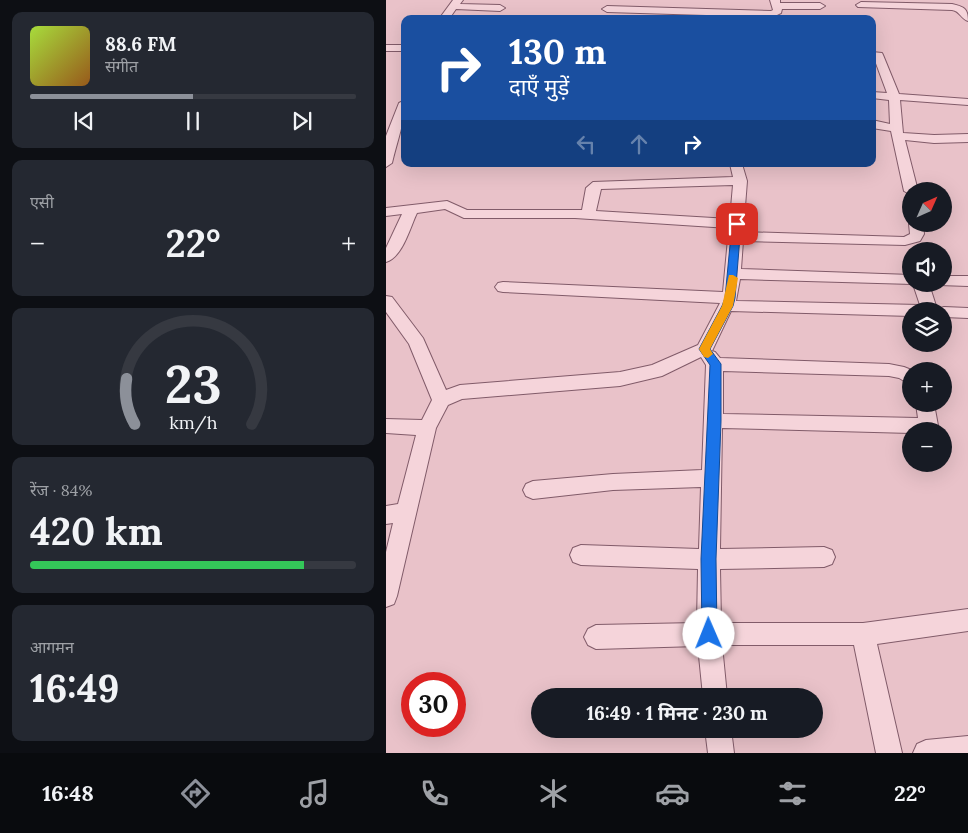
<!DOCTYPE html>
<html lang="hi">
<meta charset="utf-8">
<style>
body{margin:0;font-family:Lora,"Noto Sans Devanagari",serif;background:#242831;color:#f1f3f6;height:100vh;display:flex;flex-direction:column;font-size:19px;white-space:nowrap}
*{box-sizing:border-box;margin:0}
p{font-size:16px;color:#9ea1a6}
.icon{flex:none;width:28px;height:28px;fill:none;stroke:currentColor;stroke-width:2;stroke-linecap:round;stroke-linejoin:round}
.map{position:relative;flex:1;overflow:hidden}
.drawer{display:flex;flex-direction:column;gap:12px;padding:12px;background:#0d0f14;width:386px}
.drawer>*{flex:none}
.guide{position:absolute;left:15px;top:15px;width:475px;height:152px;border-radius:10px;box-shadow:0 5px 20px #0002;background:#1a4fa0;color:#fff;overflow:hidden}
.needle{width:32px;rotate:45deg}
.tools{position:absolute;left:516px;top:182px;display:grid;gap:10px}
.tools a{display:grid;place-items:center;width:50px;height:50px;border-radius:50%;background:#171b24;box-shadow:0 5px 20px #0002;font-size:25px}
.speed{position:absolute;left:15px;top:672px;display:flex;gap:10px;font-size:25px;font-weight:700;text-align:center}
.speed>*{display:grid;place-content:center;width:65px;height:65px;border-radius:50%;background:#171b24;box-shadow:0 5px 20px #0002;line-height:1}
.speed .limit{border:8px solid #d22;background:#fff;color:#111}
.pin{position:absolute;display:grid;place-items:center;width:42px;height:42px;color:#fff;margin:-21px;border-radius:10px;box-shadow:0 2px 8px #0006}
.me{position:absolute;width:55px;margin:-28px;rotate:359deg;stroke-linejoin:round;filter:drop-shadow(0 0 4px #0008)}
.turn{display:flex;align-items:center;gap:18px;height:105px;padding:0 25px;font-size:22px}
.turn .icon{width:65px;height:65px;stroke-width:2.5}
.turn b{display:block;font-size:35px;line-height:42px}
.lanes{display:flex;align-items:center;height:48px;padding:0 25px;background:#0003;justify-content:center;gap:25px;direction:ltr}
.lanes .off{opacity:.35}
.big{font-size:38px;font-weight:700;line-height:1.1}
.drawer .card{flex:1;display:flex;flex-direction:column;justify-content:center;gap:8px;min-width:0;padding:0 18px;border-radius:10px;background:#242831}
.drawer .dial{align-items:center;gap:0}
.dial svg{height:130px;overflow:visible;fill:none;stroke:#363941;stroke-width:7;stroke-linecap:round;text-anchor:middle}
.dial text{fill:#f1f3f6;stroke:none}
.song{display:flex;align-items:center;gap:15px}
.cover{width:60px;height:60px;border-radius:8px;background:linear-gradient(135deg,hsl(80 70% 55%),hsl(30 70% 35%))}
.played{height:5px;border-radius:2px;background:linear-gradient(90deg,#8c9099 50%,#363941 50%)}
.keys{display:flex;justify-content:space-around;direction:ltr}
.heat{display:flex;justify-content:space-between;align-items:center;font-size:28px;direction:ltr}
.charge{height:8px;border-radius:4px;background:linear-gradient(90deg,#34c759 84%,#363941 0)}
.trip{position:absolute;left:145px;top:688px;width:292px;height:50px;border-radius:25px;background:#171b24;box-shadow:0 5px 20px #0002;font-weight:700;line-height:50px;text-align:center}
.tabs{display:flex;height:80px;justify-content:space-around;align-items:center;background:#090b0e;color:#9ea1a6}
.tabs .icon{width:35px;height:35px}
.tabs .selected{color:#8c9099}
.tabs b{font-size:22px;color:#f1f3f6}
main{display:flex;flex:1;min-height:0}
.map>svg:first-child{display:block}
</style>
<main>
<section class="drawer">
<div class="card">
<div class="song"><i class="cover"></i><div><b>88.6 FM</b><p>संगीत</p></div></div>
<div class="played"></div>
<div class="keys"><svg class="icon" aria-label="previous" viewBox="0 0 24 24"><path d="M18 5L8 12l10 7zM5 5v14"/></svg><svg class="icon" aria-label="pause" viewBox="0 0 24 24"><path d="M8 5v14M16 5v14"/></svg><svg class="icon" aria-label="next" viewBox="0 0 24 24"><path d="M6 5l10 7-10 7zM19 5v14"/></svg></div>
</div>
<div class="card"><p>एसी</p>
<div class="heat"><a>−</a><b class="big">22°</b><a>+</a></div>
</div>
<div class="card dial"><svg viewBox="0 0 100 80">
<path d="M14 69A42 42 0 1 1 86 69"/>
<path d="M14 69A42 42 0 0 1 9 41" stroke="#8c9099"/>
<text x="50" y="56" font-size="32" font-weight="700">23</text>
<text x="50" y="72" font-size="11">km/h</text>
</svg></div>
<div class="card"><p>रेंज · 84%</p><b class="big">420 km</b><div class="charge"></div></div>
<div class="card"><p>आगमन</p><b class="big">16:49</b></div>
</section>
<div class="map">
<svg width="582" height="753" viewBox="0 0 582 753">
<rect width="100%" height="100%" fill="#e9c2c9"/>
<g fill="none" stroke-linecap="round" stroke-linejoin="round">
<defs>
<g id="minor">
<path d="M67,0H77L74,4L114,5L119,8L114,11L70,9L63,19H53Z"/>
<path d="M384,0H394V3H434L439,6L434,9H396L395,13L387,17L221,12L216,9L221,6L385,11L387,10Z"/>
<path d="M475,2L566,4C578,7 582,8 582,21C575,19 574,11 566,10L472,7L470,5Z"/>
<rect x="0" y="45" width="19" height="6"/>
<path d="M486,52L496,53L497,55L513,94L582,99V105L514,100L517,133L548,135L582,134V142L548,143L519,140L532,191H525V195L518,191L505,131L486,128V120L504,124L503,100L486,98V92L501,93L488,58H486Z"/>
<path d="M19,100C19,122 11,141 6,163L0,167V136L13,103Z"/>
<path d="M344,164H356L361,181L357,232L518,237L524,234L523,224L525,221V224H537L538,234L534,241L519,245L357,241L355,269L525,275V284H543L551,309L558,307L582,308V318L558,317V311H525V316L345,311L326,351L329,352L334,358L503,364L518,367L528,371H525V385L513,378L503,376L337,371V414L532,418L530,404H548L553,431H525V433L336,428L334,549L438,547L446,550L449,557L446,564L438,567L334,569L335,623H477L582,609V631L491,644L516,753H490L468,645H336L341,696H317L312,646L210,649L202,645L198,637L202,629L210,625L311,623L312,569L195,565L187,562L184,555L187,548L195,545L313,549L315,487L227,490L147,499L140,496L137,490L140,484L147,481L227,474L316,470L320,365L315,357L276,376L234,386L76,399L62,405L50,428L11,596L8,604L0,607V552L7,523L0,524V506L12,504L30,435L0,433V419L36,420L46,400L23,344L0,312V296L6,297L37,338L60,390L74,385L234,372L266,365L312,345L334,303L117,292L112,291L109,287L112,283L117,282L337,292L343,228L189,218H78L59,209L31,213C24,227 17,257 0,262V248L16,214L0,216V208L61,201L81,210H196L200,188L207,182L347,177ZM347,185L344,219L210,211L215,189ZM354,279L527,284L534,305L350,301Z"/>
<path d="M558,276H582V286L553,285L558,284Z"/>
<path d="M319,729H345L348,753H322Z"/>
<path d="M582,736V753H527L531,744L540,740Z"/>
</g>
</defs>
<use href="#minor" stroke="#815b69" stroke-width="2"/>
<use href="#minor" fill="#f5d4da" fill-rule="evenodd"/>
</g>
<path fill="#1a73e8" stroke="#114b97" d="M351,221L355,224L349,298L347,306L324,349L335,364V421L330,559L331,634L329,639L323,641L318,639L316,634L315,559L324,365L313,349L336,306L339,298L346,224Z"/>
<path fill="#f59e0b" d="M343,275H347L352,278L347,306L324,349L327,354L322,358L318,357L313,349L336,306Z"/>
</svg>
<div class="tools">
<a><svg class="needle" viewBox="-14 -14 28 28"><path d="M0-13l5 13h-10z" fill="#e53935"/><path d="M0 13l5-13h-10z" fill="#9ea1a6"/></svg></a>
<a><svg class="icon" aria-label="sound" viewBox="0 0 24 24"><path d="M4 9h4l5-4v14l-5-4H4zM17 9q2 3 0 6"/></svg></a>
<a><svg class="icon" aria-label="layers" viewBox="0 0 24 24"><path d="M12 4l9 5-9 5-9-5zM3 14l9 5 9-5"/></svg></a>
<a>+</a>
<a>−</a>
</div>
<div class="speed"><div class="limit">30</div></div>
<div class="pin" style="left:351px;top:224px;background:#d93025"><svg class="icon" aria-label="arrive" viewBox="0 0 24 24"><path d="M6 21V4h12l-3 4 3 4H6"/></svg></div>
<svg class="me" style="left:323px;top:634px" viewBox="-20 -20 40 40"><circle r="19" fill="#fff"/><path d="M0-13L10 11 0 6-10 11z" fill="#1a73e8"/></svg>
<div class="trip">16:49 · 1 मिनट · 230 m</div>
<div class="guide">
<div class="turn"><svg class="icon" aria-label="right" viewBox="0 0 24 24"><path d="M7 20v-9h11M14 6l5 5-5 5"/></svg><div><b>130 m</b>दाएँ मुड़ें</div></div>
<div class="lanes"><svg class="icon off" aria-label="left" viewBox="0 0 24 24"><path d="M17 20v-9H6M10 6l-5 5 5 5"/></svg><svg class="icon off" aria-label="ahead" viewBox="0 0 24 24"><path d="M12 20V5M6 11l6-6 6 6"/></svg><svg class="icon" aria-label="right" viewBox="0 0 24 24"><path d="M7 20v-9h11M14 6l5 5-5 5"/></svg></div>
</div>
</div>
</main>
<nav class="tabs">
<b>16:48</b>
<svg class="icon selected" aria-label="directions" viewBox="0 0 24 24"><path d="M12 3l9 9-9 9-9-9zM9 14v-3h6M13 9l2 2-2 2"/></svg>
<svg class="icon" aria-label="music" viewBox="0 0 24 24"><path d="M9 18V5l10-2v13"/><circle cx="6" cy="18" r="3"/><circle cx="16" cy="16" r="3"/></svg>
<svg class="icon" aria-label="phone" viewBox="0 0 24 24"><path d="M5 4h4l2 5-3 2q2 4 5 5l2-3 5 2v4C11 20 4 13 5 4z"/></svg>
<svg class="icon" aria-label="climate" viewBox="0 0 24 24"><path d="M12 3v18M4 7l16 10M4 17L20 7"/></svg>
<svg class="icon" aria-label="car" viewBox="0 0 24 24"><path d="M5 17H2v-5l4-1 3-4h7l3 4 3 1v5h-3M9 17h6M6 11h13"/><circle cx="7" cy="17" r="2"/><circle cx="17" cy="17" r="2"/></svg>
<svg class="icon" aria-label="filters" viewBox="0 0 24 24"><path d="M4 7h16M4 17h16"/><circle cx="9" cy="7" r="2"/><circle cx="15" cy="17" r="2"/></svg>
<b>22°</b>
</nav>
